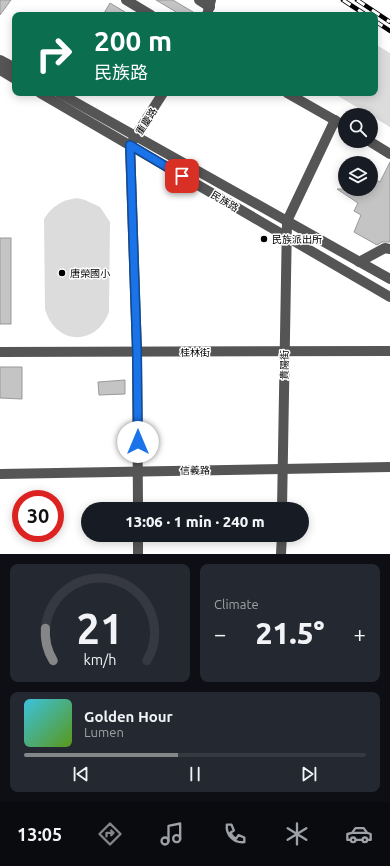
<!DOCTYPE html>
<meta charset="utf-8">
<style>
body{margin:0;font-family:Ubuntu,"Noto Sans TC",sans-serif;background:#242831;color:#f1f3f6;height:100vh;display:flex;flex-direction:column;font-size:15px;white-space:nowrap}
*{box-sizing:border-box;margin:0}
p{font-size:13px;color:#9ea1a6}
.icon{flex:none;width:22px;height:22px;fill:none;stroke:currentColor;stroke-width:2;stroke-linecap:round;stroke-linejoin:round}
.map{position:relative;height:554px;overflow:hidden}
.panel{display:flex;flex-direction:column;gap:10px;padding:10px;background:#0d0f14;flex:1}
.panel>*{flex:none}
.guide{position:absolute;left:12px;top:12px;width:366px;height:84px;border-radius:8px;box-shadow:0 2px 10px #0003;background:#0b6e4f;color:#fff;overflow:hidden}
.buttons{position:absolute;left:338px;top:108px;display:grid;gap:8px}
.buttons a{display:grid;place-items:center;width:40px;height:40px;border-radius:50%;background:#171b24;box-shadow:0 2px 10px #0003;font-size:20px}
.speed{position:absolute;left:12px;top:490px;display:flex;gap:8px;font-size:20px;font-weight:700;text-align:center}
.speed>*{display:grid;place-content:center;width:52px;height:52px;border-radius:50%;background:#171b24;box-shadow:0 2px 10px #0003;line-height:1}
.speed .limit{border:6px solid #d22;background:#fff;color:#111}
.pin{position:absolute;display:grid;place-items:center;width:34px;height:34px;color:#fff;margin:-17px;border-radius:8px;box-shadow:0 2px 6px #0006}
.me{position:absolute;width:44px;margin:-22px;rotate:0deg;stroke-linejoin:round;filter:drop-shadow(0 0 3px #0008)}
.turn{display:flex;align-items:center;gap:14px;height:84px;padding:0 16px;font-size:18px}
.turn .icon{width:52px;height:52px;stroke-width:2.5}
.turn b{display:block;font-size:28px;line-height:34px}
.big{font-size:30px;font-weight:800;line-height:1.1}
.panel .widget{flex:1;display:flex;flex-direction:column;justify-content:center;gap:6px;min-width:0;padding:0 14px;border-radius:8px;background:#242831}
.panel .dial{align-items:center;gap:0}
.dial svg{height:104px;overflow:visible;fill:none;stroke:#363941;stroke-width:7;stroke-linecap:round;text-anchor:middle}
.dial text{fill:#f1f3f6;stroke:none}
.song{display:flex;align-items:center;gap:12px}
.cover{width:48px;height:48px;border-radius:6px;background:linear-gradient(135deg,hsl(190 70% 55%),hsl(90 70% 35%))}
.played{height:4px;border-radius:2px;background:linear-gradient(90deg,#858687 45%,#363941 45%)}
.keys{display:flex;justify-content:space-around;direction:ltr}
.heat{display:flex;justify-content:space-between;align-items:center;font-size:22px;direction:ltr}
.panel .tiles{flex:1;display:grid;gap:10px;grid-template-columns:1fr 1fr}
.widget:last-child{grid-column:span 2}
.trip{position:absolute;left:81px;top:502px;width:228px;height:40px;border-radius:20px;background:#171b24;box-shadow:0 2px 10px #0003;font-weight:800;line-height:40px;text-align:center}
.tab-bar{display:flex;height:64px;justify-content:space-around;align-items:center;background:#090b0e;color:#9ea1a6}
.tab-bar .icon{width:28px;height:28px}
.tab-bar .active{color:#858687}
.tab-bar b{font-size:18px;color:#f1f3f6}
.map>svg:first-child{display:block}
</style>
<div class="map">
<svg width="390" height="554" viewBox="0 0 390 554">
<rect width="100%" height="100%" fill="#fff"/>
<g fill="#dcdcdc">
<path d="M375,44L390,53V127L333,93H375Z"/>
<path d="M77,198L85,200L100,207L110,222L109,312C96,347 55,345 45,309L44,219C52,206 62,200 77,198Z"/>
</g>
<g fill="#c4c4c4" stroke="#999">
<path d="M0,0H11L0,15Z"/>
<path d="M156,0H173L198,15H181Z"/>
<path d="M110,3L130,15H103Z"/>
<path d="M390,162V242H382L377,245L354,232L361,215L354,211L358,203L337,189H371V178L380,182Z"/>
<rect x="0" y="238" width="11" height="86"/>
<path d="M0,367H22V399L0,398Z"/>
<path d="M125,380V394L99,395L98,382Z"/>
</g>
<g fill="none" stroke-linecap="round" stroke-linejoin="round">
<g stroke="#555" stroke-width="10">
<path d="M126,0L151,15"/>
<path d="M199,0L210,7"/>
<path d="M207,15L211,0"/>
<path d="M0,60L15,68"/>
<path d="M0,70L15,79"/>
<path d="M40,93L390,297"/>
<path d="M59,93L390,279"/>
<path d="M287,93L345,126"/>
<path d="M369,141L390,154"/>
<path d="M359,262L385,248L390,249"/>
<path d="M0,352L390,351"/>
<path d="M0,474L390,467"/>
<path d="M138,509L137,352L130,145L163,93"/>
<path d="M282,509L287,221L335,120"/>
<path d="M138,535V554"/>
<path d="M281,554L282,535"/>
</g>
<defs>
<g id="rail">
<path d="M343,0L366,15"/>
<path d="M357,0L390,22"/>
<path d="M375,21L390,31"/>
</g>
</defs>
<use href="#rail" stroke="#000" stroke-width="4.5"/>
<use href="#rail" stroke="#fff" stroke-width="3" stroke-dasharray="9" stroke-linecap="butt"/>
</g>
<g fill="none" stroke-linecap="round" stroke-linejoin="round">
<defs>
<path id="route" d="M138,442L137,352L130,145L182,176"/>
</defs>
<use href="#route" stroke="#114b97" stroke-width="10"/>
<use href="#route" stroke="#1a73e8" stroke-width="7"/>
</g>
<g fill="#000" stroke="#fff" stroke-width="1.5">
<circle cx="264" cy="239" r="4"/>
<circle cx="62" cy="273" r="4"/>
</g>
<g text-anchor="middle" stroke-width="3" stroke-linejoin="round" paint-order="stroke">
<g font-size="10" fill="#000" stroke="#fff">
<text transform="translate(146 121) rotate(-57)" y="4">重慶路</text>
<text transform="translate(225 201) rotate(31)" y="4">民族路</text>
<text x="195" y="356">桂林街</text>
<text transform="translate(284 365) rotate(-89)" y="4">貴陽街</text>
<text transform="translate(195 470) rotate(-1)" y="4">信義路</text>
</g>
<g font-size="10" fill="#000" stroke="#fff" text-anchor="start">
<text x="272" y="243">民族派出所</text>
<text x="70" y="277">唐榮國小</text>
</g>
</g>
</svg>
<div class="buttons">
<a><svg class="icon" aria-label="search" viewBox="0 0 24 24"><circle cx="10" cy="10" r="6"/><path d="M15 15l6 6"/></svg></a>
<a><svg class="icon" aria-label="layers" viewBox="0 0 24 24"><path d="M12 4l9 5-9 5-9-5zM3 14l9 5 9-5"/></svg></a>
</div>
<div class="speed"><div class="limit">30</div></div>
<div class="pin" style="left:182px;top:176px;background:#d93025"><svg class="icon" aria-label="arrive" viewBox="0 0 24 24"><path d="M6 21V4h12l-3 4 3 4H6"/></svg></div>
<svg class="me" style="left:138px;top:442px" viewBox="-20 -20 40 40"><circle r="19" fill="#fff"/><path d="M0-13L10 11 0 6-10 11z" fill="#1a73e8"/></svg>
<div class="trip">13:06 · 1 min · 240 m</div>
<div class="guide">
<div class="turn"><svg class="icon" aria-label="right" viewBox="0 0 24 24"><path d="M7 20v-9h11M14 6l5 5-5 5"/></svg><div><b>200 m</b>民族路</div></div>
</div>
</div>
<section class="panel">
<div class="tiles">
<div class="widget dial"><svg viewBox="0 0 100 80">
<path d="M14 69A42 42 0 1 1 86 69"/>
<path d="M14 69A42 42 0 0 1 8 44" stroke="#858687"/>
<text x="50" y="56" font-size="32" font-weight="700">21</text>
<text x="50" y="72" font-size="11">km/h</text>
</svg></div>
<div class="widget"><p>Climate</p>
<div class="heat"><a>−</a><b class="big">21.5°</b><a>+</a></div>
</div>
<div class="widget">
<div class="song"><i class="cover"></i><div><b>Golden Hour</b><p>Lumen</p></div></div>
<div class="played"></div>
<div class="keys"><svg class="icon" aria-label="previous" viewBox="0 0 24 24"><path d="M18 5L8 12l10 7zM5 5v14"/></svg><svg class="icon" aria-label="pause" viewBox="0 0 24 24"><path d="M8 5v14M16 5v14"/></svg><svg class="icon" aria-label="next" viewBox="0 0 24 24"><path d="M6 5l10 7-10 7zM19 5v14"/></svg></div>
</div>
</div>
</section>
<nav class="tab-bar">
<b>13:05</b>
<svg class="icon active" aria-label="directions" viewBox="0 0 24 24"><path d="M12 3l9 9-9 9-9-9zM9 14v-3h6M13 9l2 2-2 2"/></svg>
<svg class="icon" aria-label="music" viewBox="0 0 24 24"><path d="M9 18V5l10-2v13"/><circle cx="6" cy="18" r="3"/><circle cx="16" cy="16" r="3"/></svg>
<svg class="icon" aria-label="phone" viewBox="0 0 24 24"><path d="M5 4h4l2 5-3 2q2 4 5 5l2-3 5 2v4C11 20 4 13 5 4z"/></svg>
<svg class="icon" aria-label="climate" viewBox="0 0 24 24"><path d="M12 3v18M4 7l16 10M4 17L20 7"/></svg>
<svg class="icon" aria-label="car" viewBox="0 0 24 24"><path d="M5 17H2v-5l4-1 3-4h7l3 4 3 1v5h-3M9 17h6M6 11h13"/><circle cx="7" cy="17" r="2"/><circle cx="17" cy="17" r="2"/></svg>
</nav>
